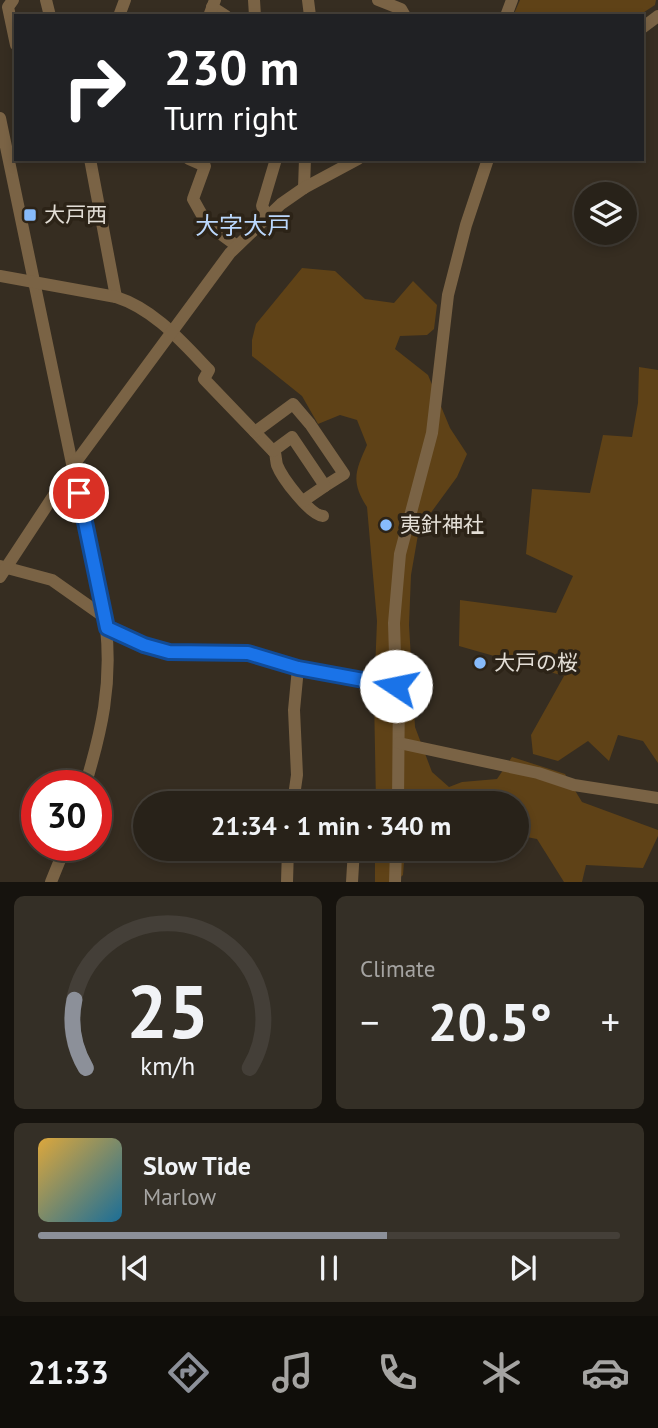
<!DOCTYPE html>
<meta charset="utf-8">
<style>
body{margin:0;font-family:"PT Sans","Noto Sans JP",sans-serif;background:#342f26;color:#f1f3f6;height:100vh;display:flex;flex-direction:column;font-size:26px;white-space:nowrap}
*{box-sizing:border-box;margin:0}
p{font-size:23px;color:#a5a4a2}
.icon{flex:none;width:38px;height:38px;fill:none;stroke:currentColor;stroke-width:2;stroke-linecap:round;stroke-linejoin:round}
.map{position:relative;height:882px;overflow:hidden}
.side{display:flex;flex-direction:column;gap:14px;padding:14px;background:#16130e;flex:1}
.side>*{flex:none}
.hud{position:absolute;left:14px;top:14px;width:630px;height:147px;border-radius:0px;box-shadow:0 4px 10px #0003,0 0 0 2px #443f38;background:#202124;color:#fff;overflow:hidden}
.fabs{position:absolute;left:574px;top:182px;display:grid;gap:14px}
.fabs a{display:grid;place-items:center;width:63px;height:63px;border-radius:50%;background:#282219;box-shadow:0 4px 10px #0003,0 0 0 2px #443f38;font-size:35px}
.speed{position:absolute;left:21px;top:770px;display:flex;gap:14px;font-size:35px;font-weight:700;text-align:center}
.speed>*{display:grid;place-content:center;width:91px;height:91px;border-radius:50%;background:#282219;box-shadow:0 4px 10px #0003,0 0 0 2px #443f38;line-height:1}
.speed .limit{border:10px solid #d22;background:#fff;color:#111}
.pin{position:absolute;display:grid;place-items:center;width:60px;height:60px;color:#fff;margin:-30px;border:4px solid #fff;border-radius:50%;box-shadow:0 2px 7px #0007}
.me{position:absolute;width:77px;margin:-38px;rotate:281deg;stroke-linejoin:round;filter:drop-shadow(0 0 5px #0008)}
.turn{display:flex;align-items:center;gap:24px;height:147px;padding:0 35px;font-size:32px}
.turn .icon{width:91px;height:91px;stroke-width:2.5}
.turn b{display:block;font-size:49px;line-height:60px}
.big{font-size:52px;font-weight:600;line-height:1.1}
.side .widget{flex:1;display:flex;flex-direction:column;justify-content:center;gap:10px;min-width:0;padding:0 24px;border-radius:10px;background:#342f26}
.side .dial{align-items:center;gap:0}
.dial svg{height:182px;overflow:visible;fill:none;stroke:#443f38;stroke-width:7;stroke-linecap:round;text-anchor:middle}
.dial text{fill:#f1f3f6;stroke:none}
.song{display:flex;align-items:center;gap:21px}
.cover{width:84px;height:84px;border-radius:10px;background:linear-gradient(135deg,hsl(40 70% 55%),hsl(200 70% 35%))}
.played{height:7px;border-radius:4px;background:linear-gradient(90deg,#8c9099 60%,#443f38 60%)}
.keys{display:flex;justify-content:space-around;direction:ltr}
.heat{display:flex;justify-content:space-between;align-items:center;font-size:38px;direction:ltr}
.side .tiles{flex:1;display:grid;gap:14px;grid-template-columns:1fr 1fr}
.widget:last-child{grid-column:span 2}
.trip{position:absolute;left:133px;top:791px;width:396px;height:70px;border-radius:35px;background:#282219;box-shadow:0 4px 10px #0003,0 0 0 2px #443f38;font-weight:600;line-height:70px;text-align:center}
.tabs{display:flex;height:112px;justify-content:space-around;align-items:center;background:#100e0a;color:#a5a4a2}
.tabs .icon{width:49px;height:49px}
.tabs .current{color:#8c9099}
.tabs b{font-size:32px;color:#f1f3f6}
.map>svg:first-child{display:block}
</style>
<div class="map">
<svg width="658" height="882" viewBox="0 0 658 882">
<rect width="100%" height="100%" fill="#362d21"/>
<g fill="#5f4217">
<path d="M520,0H656L655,5L638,16H513Z"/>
<path d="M302,268L335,271L365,299L394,303L413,281L437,305L434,329L427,335L400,336L395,349L428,375L450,428L467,454L457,477L419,529L411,575L409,625L415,727L432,772L449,787L462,782L497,779L512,757L565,774L582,802L658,830V836L643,868L586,865L582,882H564L537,839L516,835V803H376L374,696L377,621L367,507C350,481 356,470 367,445L357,420L340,415L318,424L302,396L252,356V340L256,324Z"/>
<path d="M639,367L658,370V763L643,741L618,735L609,761L588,741L558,761L533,754L531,735L564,676L459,646L460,600L556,613L573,576L526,554L532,489L590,493L603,435L632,437L638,403Z"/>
<path d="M375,849H405L403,875L395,882H375Z"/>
</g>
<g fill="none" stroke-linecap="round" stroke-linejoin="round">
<g stroke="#7a6345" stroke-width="12">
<path d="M13,0L8,7L16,45"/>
<path d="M46,0L50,16"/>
<path d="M254,0L255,16"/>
<path d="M308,0L310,16"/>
<path d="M378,0L401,9L405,16"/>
<path d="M212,7L226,16"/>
<path d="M119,16L125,0"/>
<path d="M209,16L215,0"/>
<path d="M506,16L512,0"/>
<path d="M642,28L658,16"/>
<path d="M0,118L106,627C112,685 102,730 85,786"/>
<path d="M90,159L116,297"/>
<path d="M189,159L205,166L193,199L207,224L237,246"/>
<path d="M304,188L305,159"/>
<path d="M267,216L262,206L276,159"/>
<path d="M0,276L116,297C154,309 182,342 209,370L204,379L275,453C276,457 276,461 277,465C282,478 310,515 323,516"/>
<path d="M255,432L293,404L310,424L344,474L325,486"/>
<path d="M273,451L292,437L325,486L303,501"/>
<path d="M0,566L52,580L103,616"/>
<path d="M0,577L73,466L230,253L281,204L304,188L358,159"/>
<path d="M106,627L144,645L169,652L248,653L298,668L399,686L398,803"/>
<path d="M396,686L394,623L400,554L432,433L448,295L466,225L488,159"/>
<path d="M399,743L538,773L574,785L658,798"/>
<path d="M293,803L297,775L294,710L298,668"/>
<path d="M51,882L66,845"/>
<path d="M287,882L288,849"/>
<path d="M352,882L354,849"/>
<path d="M395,882L396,849"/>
</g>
</g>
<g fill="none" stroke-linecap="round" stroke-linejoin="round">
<defs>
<path id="route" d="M79,493L107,628L144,645L169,652L248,653L298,668L396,686"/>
</defs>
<use href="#route" stroke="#114b97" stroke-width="18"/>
<use href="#route" stroke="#1a73e8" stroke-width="12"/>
</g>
<g fill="#87bbfb" stroke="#2c2317" stroke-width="2.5">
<rect x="23" y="208" width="14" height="14" rx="3.5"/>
<circle cx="386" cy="525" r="7"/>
<circle cx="480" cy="663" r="7"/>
</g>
<g text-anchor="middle" stroke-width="7" stroke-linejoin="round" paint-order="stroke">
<g font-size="21" fill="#e3ded6" stroke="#2c2317" text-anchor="start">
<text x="44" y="222">大戸西</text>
<text x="400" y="532">夷針神社</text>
<text x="494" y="670">大戸の桜</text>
</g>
<g font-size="24" fill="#bbd8fd" stroke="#2c2317">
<text x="243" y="234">大字大戸</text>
</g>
</g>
</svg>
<div class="fabs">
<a><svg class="icon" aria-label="layers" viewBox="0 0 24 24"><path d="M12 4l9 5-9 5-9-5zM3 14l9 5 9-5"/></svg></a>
</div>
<div class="speed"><div class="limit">30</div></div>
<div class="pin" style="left:79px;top:493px;background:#d93025"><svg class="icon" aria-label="arrive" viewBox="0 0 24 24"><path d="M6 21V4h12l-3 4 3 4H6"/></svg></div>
<svg class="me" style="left:396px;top:686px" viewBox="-20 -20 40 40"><circle r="19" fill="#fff"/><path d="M0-13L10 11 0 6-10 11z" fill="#1a73e8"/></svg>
<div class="trip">21:34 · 1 min · 340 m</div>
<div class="hud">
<div class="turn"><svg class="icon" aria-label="right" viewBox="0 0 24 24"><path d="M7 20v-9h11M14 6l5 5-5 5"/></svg><div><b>230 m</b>Turn right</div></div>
</div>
</div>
<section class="side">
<div class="tiles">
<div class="widget dial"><svg viewBox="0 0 100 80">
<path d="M14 69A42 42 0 1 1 86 69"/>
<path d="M14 69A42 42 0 0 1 9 39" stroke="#8c9099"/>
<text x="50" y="56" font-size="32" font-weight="700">25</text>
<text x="50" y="72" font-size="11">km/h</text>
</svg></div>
<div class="widget"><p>Climate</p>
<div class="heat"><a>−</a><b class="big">20.5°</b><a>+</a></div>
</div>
<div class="widget">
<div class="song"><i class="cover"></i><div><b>Slow Tide</b><p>Marlow</p></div></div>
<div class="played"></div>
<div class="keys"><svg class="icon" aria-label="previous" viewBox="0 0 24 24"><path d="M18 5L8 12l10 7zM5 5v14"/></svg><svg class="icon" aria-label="pause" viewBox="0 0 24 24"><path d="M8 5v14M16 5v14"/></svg><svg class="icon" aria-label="next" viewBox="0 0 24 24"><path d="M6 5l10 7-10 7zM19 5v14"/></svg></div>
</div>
</div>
</section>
<nav class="tabs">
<b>21:33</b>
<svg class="icon current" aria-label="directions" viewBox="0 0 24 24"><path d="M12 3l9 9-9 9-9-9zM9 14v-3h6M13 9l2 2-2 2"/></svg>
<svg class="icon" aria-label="music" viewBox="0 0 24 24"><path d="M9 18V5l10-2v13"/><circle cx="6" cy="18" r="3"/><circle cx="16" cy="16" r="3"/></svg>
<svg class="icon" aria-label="phone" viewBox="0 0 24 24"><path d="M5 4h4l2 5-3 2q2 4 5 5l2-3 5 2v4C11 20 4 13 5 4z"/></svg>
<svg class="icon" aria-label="climate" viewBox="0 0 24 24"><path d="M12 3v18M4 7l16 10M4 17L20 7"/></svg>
<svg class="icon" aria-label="car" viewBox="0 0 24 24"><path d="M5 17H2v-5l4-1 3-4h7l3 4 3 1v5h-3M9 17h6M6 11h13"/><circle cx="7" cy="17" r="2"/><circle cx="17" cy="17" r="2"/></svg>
</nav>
